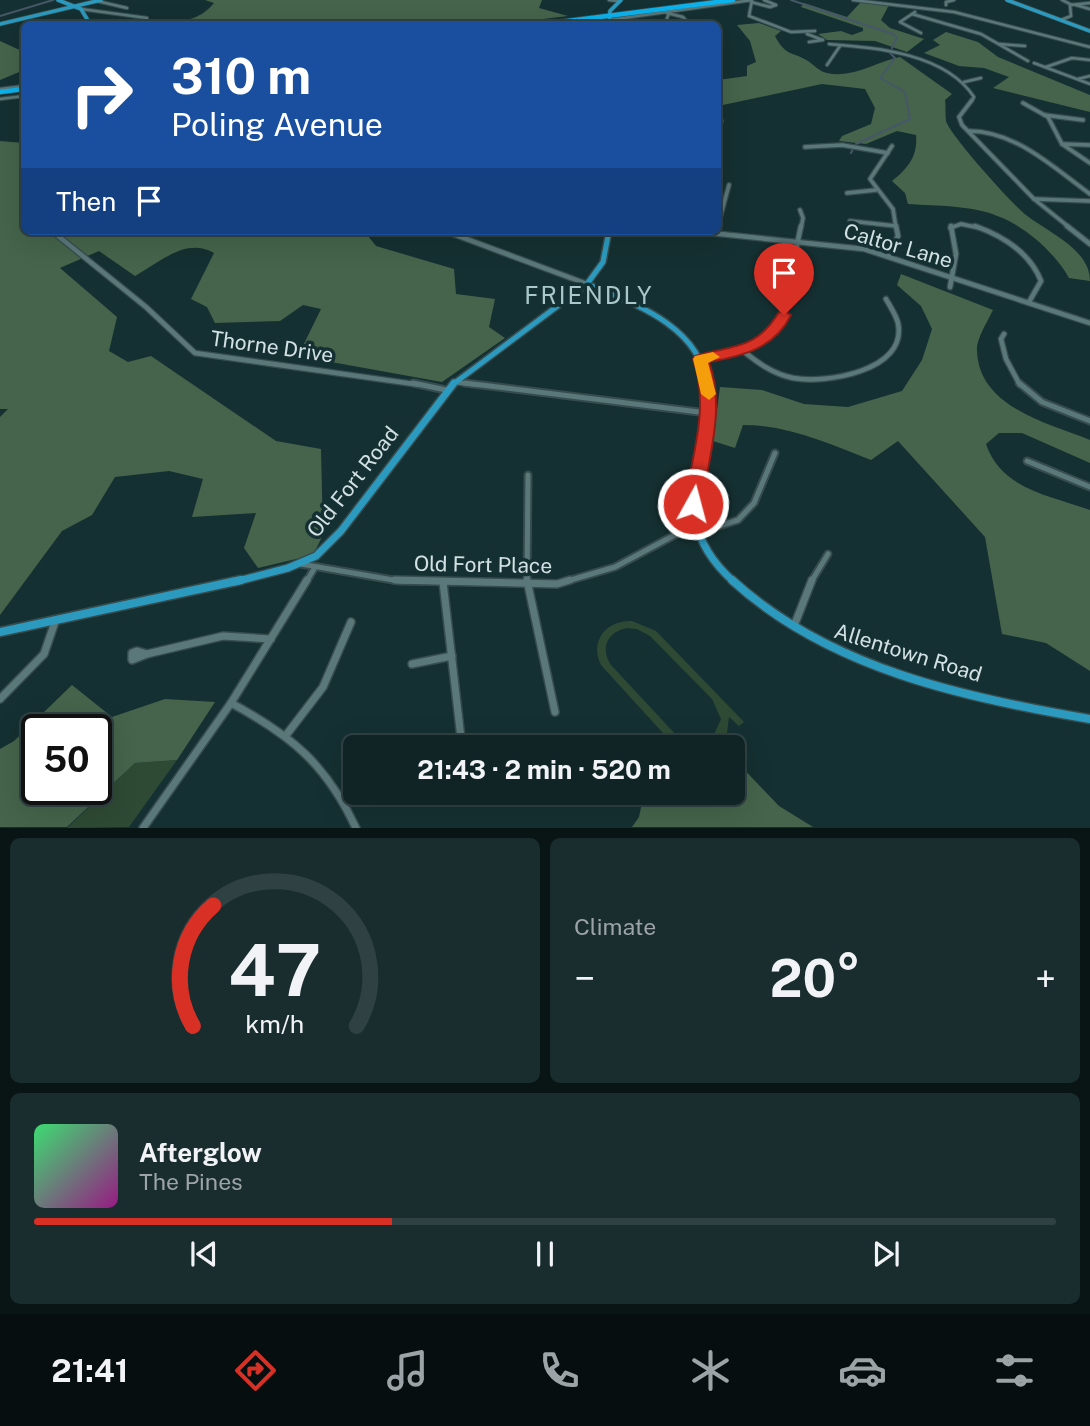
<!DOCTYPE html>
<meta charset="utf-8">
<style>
body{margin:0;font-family:"Public Sans",sans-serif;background:#192c2e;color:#f1f3f6;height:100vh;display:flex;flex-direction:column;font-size:26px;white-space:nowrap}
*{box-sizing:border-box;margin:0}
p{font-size:23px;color:#9ca4a7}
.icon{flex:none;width:38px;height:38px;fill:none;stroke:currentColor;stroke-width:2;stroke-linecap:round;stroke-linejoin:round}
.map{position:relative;height:828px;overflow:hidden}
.panel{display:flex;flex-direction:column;gap:10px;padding:10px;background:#091415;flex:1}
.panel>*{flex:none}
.banner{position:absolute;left:21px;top:21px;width:700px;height:214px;border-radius:10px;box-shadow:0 7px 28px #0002,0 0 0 2px #304143;background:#1a4fa0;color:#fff;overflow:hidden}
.speed{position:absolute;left:21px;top:714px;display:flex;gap:14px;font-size:35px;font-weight:700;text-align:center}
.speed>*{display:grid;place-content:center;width:91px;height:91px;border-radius:50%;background:#102426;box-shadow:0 7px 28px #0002,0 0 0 2px #304143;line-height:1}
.speed .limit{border:4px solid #111;border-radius:10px;background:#fff;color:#111}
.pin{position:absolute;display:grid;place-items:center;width:60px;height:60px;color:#fff;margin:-72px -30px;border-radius:50% 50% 50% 0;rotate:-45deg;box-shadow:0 0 7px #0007}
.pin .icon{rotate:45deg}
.me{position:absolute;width:77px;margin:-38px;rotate:7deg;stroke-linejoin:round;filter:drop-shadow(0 0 5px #0008)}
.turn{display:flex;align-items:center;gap:24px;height:147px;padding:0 35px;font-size:32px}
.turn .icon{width:91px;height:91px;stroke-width:2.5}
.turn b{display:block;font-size:49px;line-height:60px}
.then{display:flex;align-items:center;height:66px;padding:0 35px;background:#0003;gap:14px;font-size:26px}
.big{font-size:52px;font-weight:700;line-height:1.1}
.panel .tile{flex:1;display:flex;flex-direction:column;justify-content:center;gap:10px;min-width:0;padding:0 24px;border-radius:10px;background:#192c2e}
.panel .dial{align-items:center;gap:0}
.dial svg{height:182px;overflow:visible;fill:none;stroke:#304143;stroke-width:7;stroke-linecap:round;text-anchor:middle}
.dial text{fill:#f1f3f6;stroke:none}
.song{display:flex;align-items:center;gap:21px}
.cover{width:84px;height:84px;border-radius:10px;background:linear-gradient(135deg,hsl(140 70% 55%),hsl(310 70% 35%))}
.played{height:7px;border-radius:4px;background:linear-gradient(90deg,#d93025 35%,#304143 35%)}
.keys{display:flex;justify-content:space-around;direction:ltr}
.heat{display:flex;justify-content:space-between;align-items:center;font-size:38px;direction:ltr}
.panel .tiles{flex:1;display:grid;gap:10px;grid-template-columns:1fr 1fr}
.tile:last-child{grid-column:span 2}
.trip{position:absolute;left:343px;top:735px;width:402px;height:70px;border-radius:10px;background:#102426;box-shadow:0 7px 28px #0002,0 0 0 2px #304143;font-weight:700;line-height:70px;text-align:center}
.tabs{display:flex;height:112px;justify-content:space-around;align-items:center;background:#060e0f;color:#9ca4a7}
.tabs .icon{width:49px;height:49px}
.tabs .active{color:#d93025}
.tabs b{font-size:32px;color:#f1f3f6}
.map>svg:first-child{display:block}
</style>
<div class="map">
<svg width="1090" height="828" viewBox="0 0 1090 828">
<rect width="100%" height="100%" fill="#153032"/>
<g fill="#2e4a34" fill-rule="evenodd">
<path d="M632,621L656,631L744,722L739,726L729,717L727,733L715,747H678L672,743L601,665C589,640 607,620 632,621ZM627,628L637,629L650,636L712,699L721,719L713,737L693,743L677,736L611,665C600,648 607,632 627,628Z"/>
<path d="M177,760L129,827L67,828L135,763Z"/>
</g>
<g fill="#45644b" fill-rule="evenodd">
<path d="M205,0H542L539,8L568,16L502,24H168C187,20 201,19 214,3Z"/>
<path d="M861,2L889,5L881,20L890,28L924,39L907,52L875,41L827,40L818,34L841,31L852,35L863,31V28L801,7L804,3L847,17Z"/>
<path d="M759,23L781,31L775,36C786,57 792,51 808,61C814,65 820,72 827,73C853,79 877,61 900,57L952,94L945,100C946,106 945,114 946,121C950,135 1012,204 1026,215C1049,233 1090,249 1090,281L1069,278C1056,254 1026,227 1000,217C973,205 937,206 908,204L905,193L892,181C908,168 918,156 916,135L897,131L866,144L839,141L842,136L871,124L875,108L865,89L822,84L718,106V80L747,76V66L756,62L750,41L737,25Z"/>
<path d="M946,32L978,42L998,57L1090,95V112L993,88L1009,77L984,68L959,66L924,53L940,45L933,40Z"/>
<path d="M0,41L24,52V70L0,80Z"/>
<path d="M0,141L24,143V231H308L368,236L376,246L454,269L456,294L495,299L489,327L505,338L442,382L298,356L321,309L303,305L280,321L215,323L207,307L191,299L214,253C186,237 160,262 135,276L99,251L60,268L117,317L109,351L128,362L151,356L276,441L321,449L323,535L313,555L258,568L244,548L256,513L192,517L203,479L169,471L115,477L92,515L62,531L0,615V417L8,409H0Z"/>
<path d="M901,274L993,310C988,321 976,339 977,351C979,407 1047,423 1090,440V463L1022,433H999L986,444C1002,490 1049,495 1090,510V671L1046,643L1002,634L985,537L898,441L871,460C830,444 788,425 743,425L735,448L713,441L720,387L762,390L804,404L848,407L902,391L922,360L932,329L921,306L897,285Z"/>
<path d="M72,685L112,717L165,699L215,702L177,760L135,763L67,827H0V749L14,741ZM37,730H96V789H37Z"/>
<path d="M733,758L779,806L813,827H632L639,817L644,793H733Z"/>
</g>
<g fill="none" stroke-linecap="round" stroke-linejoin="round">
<g stroke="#465768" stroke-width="2">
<path d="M791,0L893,34L897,37L892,48"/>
<path d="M0,16L53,0"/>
<path d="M856,144L910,119L905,92L880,78L895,58L890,53"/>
<path d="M851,153L853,149"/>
</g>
<defs>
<g id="minor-far4">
<path d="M609,0L619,1"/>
<path d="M853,0L954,12L1090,47"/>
<path d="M1062,0L1072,5"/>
<path d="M97,1L127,8"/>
<path d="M751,2L770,7L776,5L764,0"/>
<path d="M946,5V2L954,0"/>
<path d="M1076,5L1090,9"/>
<path d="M81,9L147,18"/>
<path d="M915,12L900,22L921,33"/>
<path d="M667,13L683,17L689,24"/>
<path d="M912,14L981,34L1028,61"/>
<path d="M609,20L752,0L749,16L791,32L815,31"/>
<path d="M1061,20L1071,16L1070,5L1090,3"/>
<path d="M665,24L669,13"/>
<path d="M807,34L823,40L809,42"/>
<path d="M829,44C877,48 945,53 974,97L971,102"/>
<path d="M999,44L1025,46"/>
<path d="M1034,63L1090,84"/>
<path d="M827,65L840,46"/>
<path d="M1046,67L1072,58L1090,60"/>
<path d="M1078,79L1090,76"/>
<path d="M964,82L981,78"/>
<path d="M0,89L24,86"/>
<path d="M0,99L24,96"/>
</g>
<g id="minor-far3">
<path d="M972,100L959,117L962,125L1034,199L1070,228"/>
<path d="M1023,103L1048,117L1062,144L1090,163"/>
<path d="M1044,115L1083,120"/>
<path d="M718,121H721"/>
<path d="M969,131C1016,131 1054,168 1090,194"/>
<path d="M1062,144L1090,145"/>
<path d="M892,146L870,179L893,209L896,228"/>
<path d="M805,147L842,145L888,153"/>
<path d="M847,193L876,190"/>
<path d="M1034,199L1090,201"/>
<path d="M800,210L803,218L801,228"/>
<path d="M850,221L896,226"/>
<path d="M718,225L729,185"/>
<path d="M950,228L961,224L980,228"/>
</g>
<g id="minor-far2">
<path d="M975,226C1003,236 1030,253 1041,281L1029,302"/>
<path d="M1067,226L1090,244"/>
<path d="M52,231L146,307L195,353L421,385"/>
<path d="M445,231L587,284"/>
<path d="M691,231L864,249L1090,323"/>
<path d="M888,256L898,236L896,226"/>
<path d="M950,287L956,254L951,226"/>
<path d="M1004,334L1001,339L1006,359L1020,385"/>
<path d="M742,350C758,363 773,374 793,378C825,384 908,371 898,323C896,315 890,306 886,299"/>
<path d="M700,359C800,343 782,309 801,226"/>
<path d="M454,382L479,385"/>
</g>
<g id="minor-far1">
<path d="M413,383L446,390"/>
<path d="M465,383L707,413"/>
<path d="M1019,383L1042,402L1090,421"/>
<path d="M1027,461L1090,487"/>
<path d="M301,564L399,581L455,582"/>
<path d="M306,582L314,569"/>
<path d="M527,582L528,475"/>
<path d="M564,582L615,567L686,529L716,527L738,520L754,503L775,453"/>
<path d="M811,582L828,554"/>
</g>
<g id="minor">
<path d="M395,580L557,584L570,580"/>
<path d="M527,580L555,712"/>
<path d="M443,582L462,747"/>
<path d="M794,626L812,580"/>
<path d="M137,651L147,654L132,660V653Z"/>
<path d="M147,654L223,636L271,639"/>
<path d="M412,664L452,656"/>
<path d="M0,699L44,654L55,622"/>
<path d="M231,703C292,736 326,764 356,828"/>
<path d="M287,734L323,687L351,622"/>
<path d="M143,828L231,703L307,580"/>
</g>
<g id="major-far3">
<path d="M58,0L81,9L90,24"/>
<path d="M1007,0L1090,31"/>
<path d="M0,24L101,0"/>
<path d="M609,24L610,11L621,0"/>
</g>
<g id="major-far2">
<path d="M587,284C635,304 700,326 707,385"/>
<path d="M452,385L587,284L603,262L609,231"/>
</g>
<g id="major-far1">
<path d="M707,383C717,462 658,514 734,582"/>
<path d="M234,582L288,568L316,556L341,531L454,383"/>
</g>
<g id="major">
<path d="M732,580C828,668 965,698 1090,719"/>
<path d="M0,632L241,580"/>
</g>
<g id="highway">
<path d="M527,24L549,22"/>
<path d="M544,24L733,0"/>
<path d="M0,92L24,89"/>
</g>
</defs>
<use href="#minor-far4" stroke="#374c4e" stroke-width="4.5"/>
<use href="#minor-far3" stroke="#374c4e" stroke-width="6"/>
<use href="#minor-far2" stroke="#374c4e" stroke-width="7"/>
<use href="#minor-far1" stroke="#374c4e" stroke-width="9"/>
<use href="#minor" stroke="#374c4e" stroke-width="10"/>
<use href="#major-far3" stroke="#374c4e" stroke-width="5"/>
<use href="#major-far2" stroke="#374c4e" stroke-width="8"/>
<use href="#major-far1" stroke="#374c4e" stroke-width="10"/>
<use href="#major" stroke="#374c4e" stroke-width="11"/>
<use href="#highway" stroke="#374c4e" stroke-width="6"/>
<use href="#minor-far4" stroke="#5a777a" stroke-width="2.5"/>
<use href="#minor-far3" stroke="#5a777a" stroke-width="3.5"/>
<use href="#minor-far2" stroke="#5a777a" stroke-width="4.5"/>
<use href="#minor-far1" stroke="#5a777a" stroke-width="5"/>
<use href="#minor" stroke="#5a777a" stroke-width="7"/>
<use href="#major-far3" stroke="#2b9abe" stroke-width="3.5"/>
<use href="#major-far2" stroke="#2b9abe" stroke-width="5"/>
<use href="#major-far1" stroke="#2b9abe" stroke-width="7"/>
<use href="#major" stroke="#2b9abe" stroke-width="8"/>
<use href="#highway" stroke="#0cb2eb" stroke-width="4.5"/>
</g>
<path fill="#d93025" stroke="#8d1f18" stroke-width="2" d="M784,311L791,315C775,348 743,356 709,362C726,406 708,460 702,504L693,511L687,509L684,504C692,458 710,405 693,359L695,356C734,345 756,350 779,312Z"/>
<path fill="#f59e0b" d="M713,352L720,357L708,363L716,394L709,400L701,394L693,359L695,356Z"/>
<g text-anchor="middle" stroke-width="7" stroke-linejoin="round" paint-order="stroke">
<g font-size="21" fill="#d2e1e3" stroke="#153032">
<text transform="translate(898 246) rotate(16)" y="7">Caltor Lane</text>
<text transform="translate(272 347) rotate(8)" y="7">Thorne Drive</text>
<text transform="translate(353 482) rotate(-52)" y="7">Old Fort Road</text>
<text transform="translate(483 565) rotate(1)" y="7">Old Fort Place</text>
<text transform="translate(908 653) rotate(17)" y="7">Allentown Road</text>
</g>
<g font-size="24" letter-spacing="2" fill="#a9c8cb" stroke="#153032">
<text x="589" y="304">FRIENDLY</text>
</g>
</g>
</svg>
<div class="speed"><div class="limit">50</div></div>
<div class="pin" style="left:784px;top:315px;background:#d93025"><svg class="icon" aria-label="arrive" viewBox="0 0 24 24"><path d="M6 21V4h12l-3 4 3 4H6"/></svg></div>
<svg class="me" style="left:693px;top:504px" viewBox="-20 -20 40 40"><circle r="17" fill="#d93025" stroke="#fff" stroke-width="3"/><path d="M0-11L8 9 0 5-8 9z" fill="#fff"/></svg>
<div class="trip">21:43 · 2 min · 520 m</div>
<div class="banner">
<div class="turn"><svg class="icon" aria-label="right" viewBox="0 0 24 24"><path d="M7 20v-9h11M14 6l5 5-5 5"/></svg><div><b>310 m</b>Poling Avenue</div></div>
<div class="then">Then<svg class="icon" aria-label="arrive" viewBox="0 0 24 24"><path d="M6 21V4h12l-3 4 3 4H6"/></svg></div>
</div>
</div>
<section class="panel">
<div class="tiles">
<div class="tile dial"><svg viewBox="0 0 100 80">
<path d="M14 69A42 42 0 1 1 86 69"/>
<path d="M14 69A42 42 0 0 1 23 16" stroke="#d93025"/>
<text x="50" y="56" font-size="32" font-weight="700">47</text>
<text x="50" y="72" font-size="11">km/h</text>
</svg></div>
<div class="tile"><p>Climate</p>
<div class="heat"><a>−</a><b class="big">20°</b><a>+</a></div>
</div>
<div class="tile">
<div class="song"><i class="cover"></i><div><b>Afterglow</b><p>The Pines</p></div></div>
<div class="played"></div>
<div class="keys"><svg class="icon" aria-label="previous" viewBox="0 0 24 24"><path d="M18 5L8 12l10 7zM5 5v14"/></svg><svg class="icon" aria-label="pause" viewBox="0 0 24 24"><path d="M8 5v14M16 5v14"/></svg><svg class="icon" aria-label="next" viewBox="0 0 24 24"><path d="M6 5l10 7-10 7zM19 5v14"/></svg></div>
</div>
</div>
</section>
<nav class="tabs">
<b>21:41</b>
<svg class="icon active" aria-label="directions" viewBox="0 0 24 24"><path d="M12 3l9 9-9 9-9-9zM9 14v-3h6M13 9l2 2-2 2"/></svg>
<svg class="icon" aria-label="music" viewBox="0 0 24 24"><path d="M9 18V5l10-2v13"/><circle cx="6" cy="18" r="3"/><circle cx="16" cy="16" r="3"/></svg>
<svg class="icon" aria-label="phone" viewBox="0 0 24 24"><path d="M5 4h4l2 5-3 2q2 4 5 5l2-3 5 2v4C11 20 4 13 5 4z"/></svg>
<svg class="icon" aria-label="climate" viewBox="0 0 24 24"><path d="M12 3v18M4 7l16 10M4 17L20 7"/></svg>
<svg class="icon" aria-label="car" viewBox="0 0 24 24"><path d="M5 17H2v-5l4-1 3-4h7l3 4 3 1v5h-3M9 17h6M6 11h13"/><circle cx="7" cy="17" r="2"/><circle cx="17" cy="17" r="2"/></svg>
<svg class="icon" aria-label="filters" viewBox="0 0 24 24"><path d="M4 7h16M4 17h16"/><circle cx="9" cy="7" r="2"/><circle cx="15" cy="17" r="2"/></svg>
</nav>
